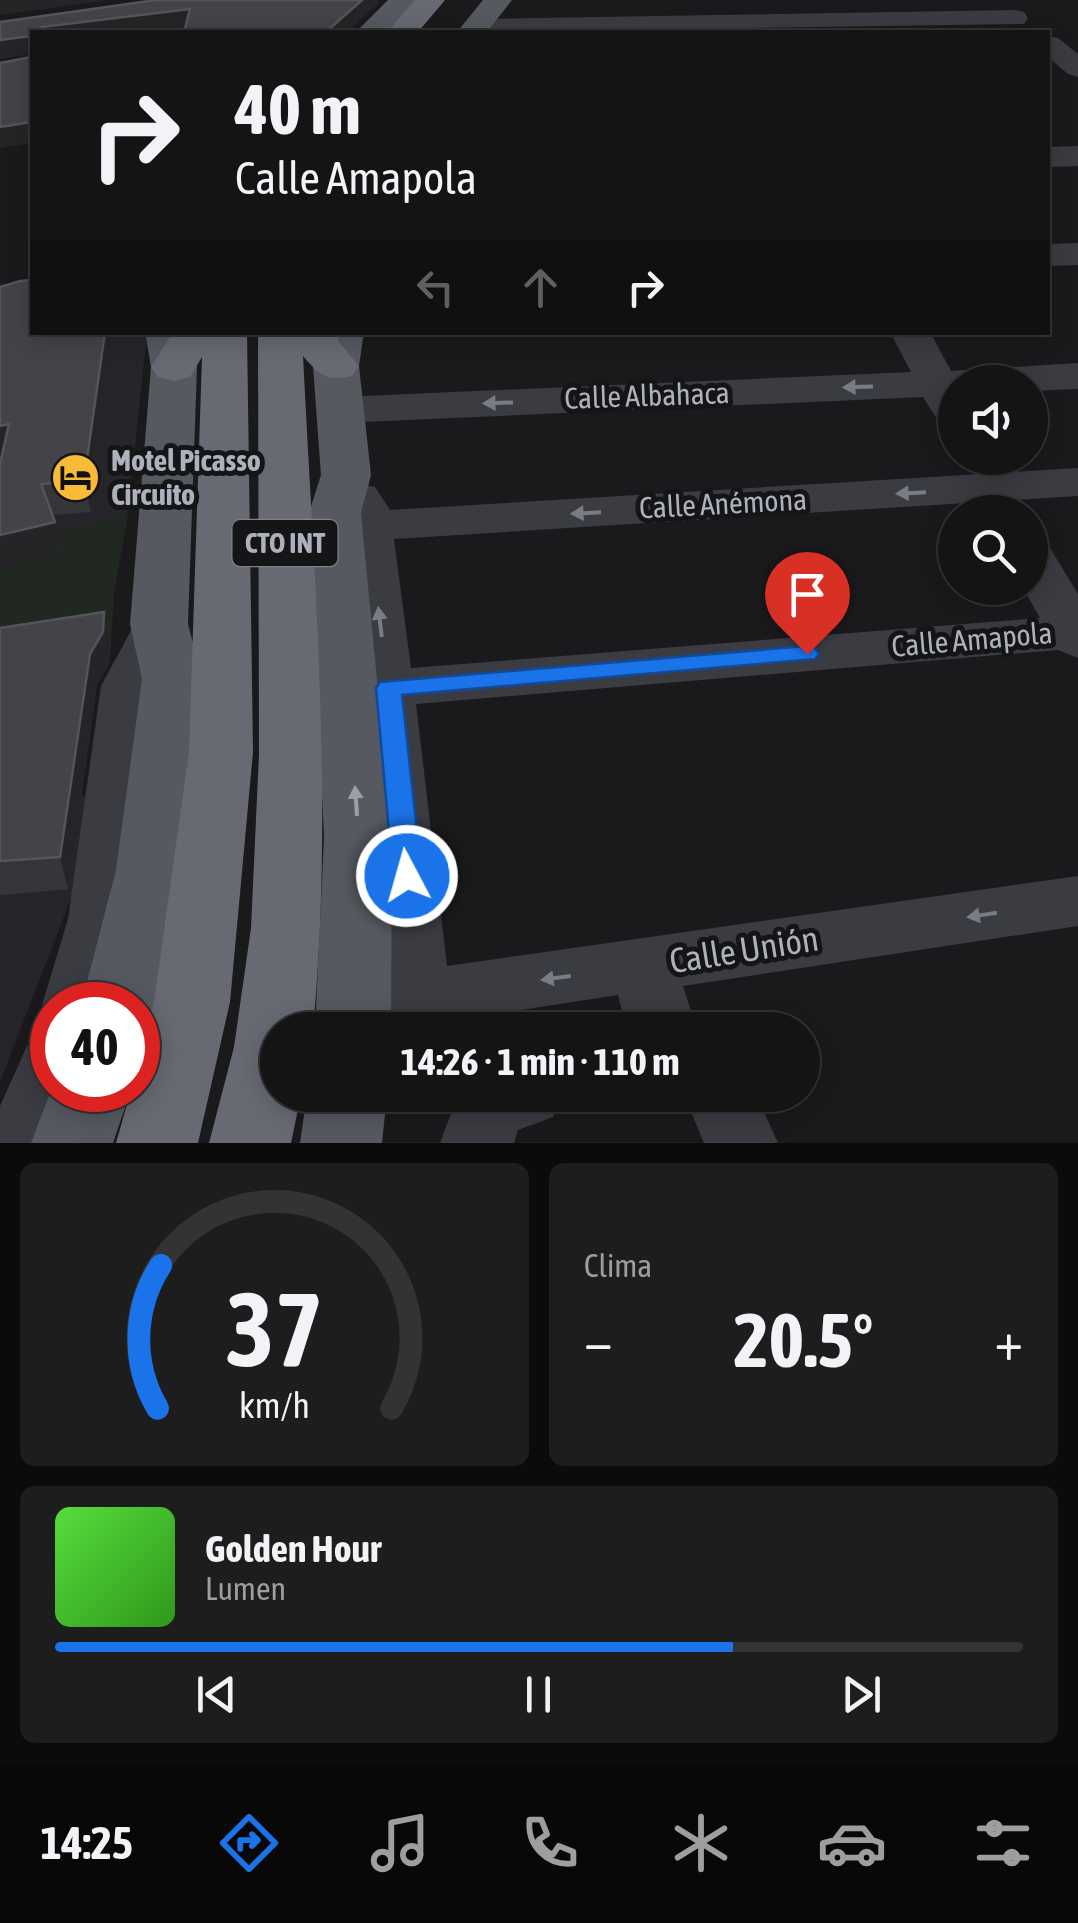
<!DOCTYPE html>
<html lang="es">
<meta charset="utf-8">
<style>
body{margin:0;font-family:"Asap Condensed",sans-serif;background:#1d1d1e;color:#f1f3f6;height:100vh;display:flex;flex-direction:column;font-size:38px;white-space:nowrap}
*{box-sizing:border-box;margin:0}
p{font-size:32px;color:#9d9ea0}
.icon{flex:none;width:55px;height:55px;fill:none;stroke:currentColor;stroke-width:2;stroke-linecap:round;stroke-linejoin:round}
.map{position:relative;height:1143px;overflow:hidden}
.panel{display:flex;flex-direction:column;gap:20px;padding:20px;background:#0b0b0c;flex:1}
.panel>*{flex:none}
.hud{position:absolute;left:30px;top:30px;width:1020px;height:305px;border-radius:0px;box-shadow:0 5px 25px #0003,0 0 0 2px #333334;background:#141415;color:#f1f3f6;overflow:hidden}
.controls{position:absolute;left:938px;top:365px;display:grid;gap:20px}
.controls a{display:grid;place-items:center;width:110px;height:110px;border-radius:50%;background:#141415;box-shadow:0 5px 25px #0003,0 0 0 2px #333334;font-size:50px}
.speed{position:absolute;left:30px;top:982px;display:flex;gap:20px;font-size:50px;font-weight:700;text-align:center}
.speed>*{display:grid;place-content:center;width:130px;height:130px;border-radius:50%;background:#141415;box-shadow:0 5px 25px #0003,0 0 0 2px #333334;line-height:1}
.speed .limit{border:15px solid #d22;background:#fff;color:#111}
.pin{position:absolute;display:grid;place-items:center;width:85px;height:85px;color:#fff;margin:-102px -42px;border-radius:50% 50% 50% 0;rotate:-45deg;box-shadow:0 0 10px #0007}
.pin .icon{rotate:45deg}
.me{position:absolute;width:110px;margin:-55px;rotate:354deg;stroke-linejoin:round;filter:drop-shadow(0 0 8px #0008)}
.turn{display:flex;align-items:center;gap:35px;height:210px;padding:0 40px;font-size:45px}
.turn .icon{width:130px;height:130px;stroke-width:2.5}
.turn b{display:block;font-size:70px;line-height:85px}
.lanes{display:flex;align-items:center;height:95px;padding:0 40px;background:#0003;justify-content:center;gap:50px;direction:ltr}
.lanes .off{opacity:.35}
.big{font-size:75px;font-weight:700;line-height:1.1}
.panel .card{flex:1;display:flex;flex-direction:column;justify-content:center;gap:15px;min-width:0;padding:0 35px;border-radius:15px;background:#1d1d1e}
.panel .dial{align-items:center;gap:0}
.dial svg{height:260px;overflow:visible;fill:none;stroke:#333334;stroke-width:7;stroke-linecap:round;text-anchor:middle}
.dial text{fill:#f1f3f6;stroke:none}
.song{display:flex;align-items:center;gap:30px}
.cover{width:120px;height:120px;border-radius:15px;background:linear-gradient(135deg,hsl(110 70% 55%),hsl(110 70% 35%))}
.played{height:10px;border-radius:5px;background:linear-gradient(90deg,#1a73e8 70%,#333334 70%)}
.keys{display:flex;justify-content:space-around;direction:ltr}
.heat{display:flex;justify-content:space-between;align-items:center;font-size:55px;direction:ltr}
.panel .tiles{flex:1;display:grid;gap:20px;grid-template-columns:1fr 1fr}
.card:last-child{grid-column:span 2}
.trip{position:absolute;left:260px;top:1012px;width:560px;height:100px;border-radius:50px;background:#141415;box-shadow:0 5px 25px #0003,0 0 0 2px #333334;font-weight:700;line-height:100px;text-align:center}
.dock{display:flex;height:160px;justify-content:space-around;align-items:center;background:#080808;color:#9d9ea0}
.dock .icon{width:70px;height:70px}
.dock .selected{color:#1a73e8}
.dock b{font-size:45px;color:#f1f3f6}
.map>svg:first-child{display:block}
</style>
<div class="map">
<svg width="1078" height="1143" viewBox="0 0 1078 1143">
<rect width="100%" height="100%" fill="#1a1a1c"/>
<g fill="#26262a">
<path d="M0,311L32,332L147,333L128,514L0,547Z"/>
<path d="M95,795L76,885L0,1082V803Z"/>
</g>
<path fill="#202821" d="M128,514L114,595L111,643L0,660V547Z"/>
<g fill="none" stroke-linecap="round" stroke-linejoin="round">
<g fill="#3b3c42" fill-rule="evenodd">
<path d="M1015,10L1024,12L1028,18L1024,24L466,32L463,27L476,19Z"/>
<path d="M1048,36L1058,38L1078,54V77L1068,74L1048,57Z"/>
<path d="M1078,146V166L1048,167V147Z"/>
<path d="M1078,243V265L1048,266V244Z"/>
<path d="M890,332H930L951,371L1078,363V389L1030,391V382H955V419L935,416L923,397L340,423L325,419L318,410L325,401L340,397L911,372Z"/>
<path d="M1078,468V496L394,539L411,668L1040,618L1023,588H1030V538L1047,543L1078,594V658L1058,650L416,704L447,966L1078,876V926L683,986L697,1030H627L618,995L436,1023L434,1030H364L376,999L382,951L343,511L335,497L341,487L358,483L375,487L390,510Z"/>
<path d="M159,608L177,612L185,624L155,686L132,919L110,1005H52V1025L42,1005L68,919L101,686L141,612Z"/>
<path d="M52,1038V1090H79L58,1143H0V1106L27,1046Z"/>
<path d="M458,1095H563L553,1117L518,1130L514,1143H440Z"/>
<path d="M684,1095H756L778,1143H704Z"/>
</g>
<g fill="#575961" fill-rule="evenodd">
<path d="M388,0H419L388,32H356Z"/>
<path d="M483,0H512L487,32H457Z"/>
<path d="M145,332H189L197,367L188,624L202,679L184,870L157,1005L146,1027L138,1030V1005H81L116,870L142,679L130,624L151,367Z"/>
<path d="M320,332H364L359,366L371,475L361,513L392,837L391,1030H315L324,837L309,513L321,475L313,366Z"/>
<path d="M52,1088L131,1090L113,1143H31Z"/>
<path d="M307,1095H387L382,1143H300Z"/>
</g>
<g fill="#676a73" fill-rule="evenodd">
<path d="M415,0H445L418,32H387Z"/>
<path d="M173,332H247L253,752L230,1002L198,1143H116L131,1090H138V1064L154,1002L189,752L202,357L190,377L174,381L158,377L151,367Z"/>
<path d="M258,332H337L339,342L359,366L352,376C327,382 319,375 303,356C314,581 334,806 313,1030H278V1095H301L291,1143H209L234,1047L251,928L259,754Z"/>
</g>
</g>
<g fill="#36363a">
<path d="M32,332H114L91,512L52,515L62,555L1,459Z"/>
<path d="M104,612L111,643L109,663L97,685L68,889L0,895V628Z"/>
</g>
<g fill="#252528">
<path d="M0,0H110L0,15Z"/>
<path d="M362,0H379V3L348,32H326Z"/>
<path d="M190,9L192,27L147,32H43L42,27Z"/>
<path d="M31,36L32,54L0,59V40Z"/>
<path d="M32,122V143L0,148V127Z"/>
<path d="M105,332H114L91,512L84,480Z"/>
<path d="M9,424L16,456L0,459V426Z"/>
<path d="M55,522L62,555L0,570V535Z"/>
<path d="M104,612L111,643L109,663L97,685L68,889L60,857L90,654Z"/>
</g>
<g fill="#434348" stroke="#53555a" stroke-width="2.5">
<path d="M156,0H362L326,32H184L190,9L42,27L47,32H32V76L29,77L32,81V122L0,127V63L31,57V36L0,40V22Z"/>
<path d="M32,280V332H105L84,480L41,484L55,522L0,535V464L9,424L0,426V287L20,281Z"/>
<path d="M104,612L103,632L90,654L60,857L0,861V628Z"/>
</g>
<defs><path id="oneway-solid" d="M-6-.8H1V-3.2L6.5 0L1 3.2V.8H-6Z" transform="scale(2.5)"/></defs>
<g fill="#797c85">
<use href="#oneway-solid" transform="translate(858 387) rotate(178)"/>
<use href="#oneway-solid" transform="translate(498 403) rotate(178)"/>
<use href="#oneway-solid" transform="translate(911 493) rotate(177)"/>
<use href="#oneway-solid" transform="translate(586 513) rotate(177)"/>
<use href="#oneway-solid" transform="translate(380 622) rotate(-97)"/>
<use href="#oneway-solid" transform="translate(982 915) rotate(171)"/>
<use href="#oneway-solid" transform="translate(556 978) rotate(172)"/>
</g>
<use fill="#9b9faa" href="#oneway-solid" transform="translate(356 801) rotate(-94)"/>
<path fill="#1a73e8" stroke="#114b97" stroke-width="2.5" d="M807,646L815,648L819,654L815,659L402,695L422,876L417,884L407,887L397,884L393,876L376,688L380,682Z"/>
<defs>
<symbol id="hotel-disc" viewBox="-11 -11 22 22"><circle r="9.5" fill="#f7bb37" stroke="#151518"/><path d="M-6-4.5h1.5V1H6V5H4.5V3h-9V5H-6ZM-4 0a1.8 1.8 0 1 1 3.6 0ZM.5 0V-2.5h3Q6-2.5 6 0Z" fill="#111"/></symbol>
</defs>
<g fill-rule="evenodd">
<use href="#hotel-disc" x="48" y="450" width="55" height="55"/>
</g>
<g text-anchor="middle" stroke-width="10" stroke-linejoin="round" paint-order="stroke">
<rect fill="#151518" stroke="#7f828b" stroke-width="2.5" x="232.5" y="520" width="105" height="46" rx="8"/>
<g font-size="28" font-weight="bold" fill="#acb1bc">
<text x="285" y="553">CTO INT</text>
</g>
<g font-size="30" fill="#acb1bc" stroke="#151518">
<text transform="translate(647 396) rotate(-2)" y="10">Calle Albahaca</text>
<text transform="translate(723 504) rotate(-3)" y="10">Calle Anémona</text>
<text transform="translate(972 640) rotate(-5)" y="10">Calle Amapola</text>
</g>
<g font-size="30" font-weight="bold" fill="#acb1bc" stroke="#151518" text-anchor="start">
<text x="111" y="471">Motel Picasso<tspan x="111" dy="34">Circuito</tspan></text>
</g>
<g font-size="35" fill="#acb1bc" stroke="#151518">
<text transform="translate(744 950) rotate(-9)" y="12">Calle Unión</text>
</g>
</g>
</svg>
<div class="controls">
<a><svg class="icon" aria-label="sound" viewBox="0 0 24 24"><path d="M4 9h4l5-4v14l-5-4H4zM17 9q2 3 0 6"/></svg></a>
<a><svg class="icon" aria-label="search" viewBox="0 0 24 24"><circle cx="10" cy="10" r="6"/><path d="M15 15l6 6"/></svg></a>
</div>
<div class="speed"><div class="limit">40</div></div>
<div class="pin" style="left:807px;top:654px;background:#d93025"><svg class="icon" aria-label="arrive" viewBox="0 0 24 24"><path d="M6 21V4h12l-3 4 3 4H6"/></svg></div>
<svg class="me" style="left:407px;top:876px" viewBox="-20 -20 40 40"><circle r="17" fill="#1a73e8" stroke="#fff" stroke-width="3"/><path d="M0-11L8 9 0 5-8 9z" fill="#fff"/></svg>
<div class="trip">14:26 · 1 min · 110 m</div>
<div class="hud">
<div class="turn"><svg class="icon" aria-label="right" viewBox="0 0 24 24"><path d="M7 20v-9h11M14 6l5 5-5 5"/></svg><div><b>40 m</b>Calle Amapola</div></div>
<div class="lanes"><svg class="icon off" aria-label="left" viewBox="0 0 24 24"><path d="M17 20v-9H6M10 6l-5 5 5 5"/></svg><svg class="icon off" aria-label="ahead" viewBox="0 0 24 24"><path d="M12 20V5M6 11l6-6 6 6"/></svg><svg class="icon" aria-label="right" viewBox="0 0 24 24"><path d="M7 20v-9h11M14 6l5 5-5 5"/></svg></div>
</div>
</div>
<section class="panel">
<div class="tiles">
<div class="card dial"><svg viewBox="0 0 100 80">
<path d="M14 69A42 42 0 1 1 86 69"/>
<path d="M14 69A42 42 0 0 1 15 25" stroke="#1a73e8"/>
<text x="50" y="56" font-size="32" font-weight="700">37</text>
<text x="50" y="72" font-size="11">km/h</text>
</svg></div>
<div class="card"><p>Clima</p>
<div class="heat"><a>−</a><b class="big">20.5°</b><a>+</a></div>
</div>
<div class="card">
<div class="song"><i class="cover"></i><div><b>Golden Hour</b><p>Lumen</p></div></div>
<div class="played"></div>
<div class="keys"><svg class="icon" aria-label="previous" viewBox="0 0 24 24"><path d="M18 5L8 12l10 7zM5 5v14"/></svg><svg class="icon" aria-label="pause" viewBox="0 0 24 24"><path d="M8 5v14M16 5v14"/></svg><svg class="icon" aria-label="next" viewBox="0 0 24 24"><path d="M6 5l10 7-10 7zM19 5v14"/></svg></div>
</div>
</div>
</section>
<nav class="dock">
<b>14:25</b>
<svg class="icon selected" aria-label="directions" viewBox="0 0 24 24"><path d="M12 3l9 9-9 9-9-9zM9 14v-3h6M13 9l2 2-2 2"/></svg>
<svg class="icon" aria-label="music" viewBox="0 0 24 24"><path d="M9 18V5l10-2v13"/><circle cx="6" cy="18" r="3"/><circle cx="16" cy="16" r="3"/></svg>
<svg class="icon" aria-label="phone" viewBox="0 0 24 24"><path d="M5 4h4l2 5-3 2q2 4 5 5l2-3 5 2v4C11 20 4 13 5 4z"/></svg>
<svg class="icon" aria-label="climate" viewBox="0 0 24 24"><path d="M12 3v18M4 7l16 10M4 17L20 7"/></svg>
<svg class="icon" aria-label="car" viewBox="0 0 24 24"><path d="M5 17H2v-5l4-1 3-4h7l3 4 3 1v5h-3M9 17h6M6 11h13"/><circle cx="7" cy="17" r="2"/><circle cx="17" cy="17" r="2"/></svg>
<svg class="icon" aria-label="filters" viewBox="0 0 24 24"><path d="M4 7h16M4 17h16"/><circle cx="9" cy="7" r="2"/><circle cx="15" cy="17" r="2"/></svg>
</nav>
